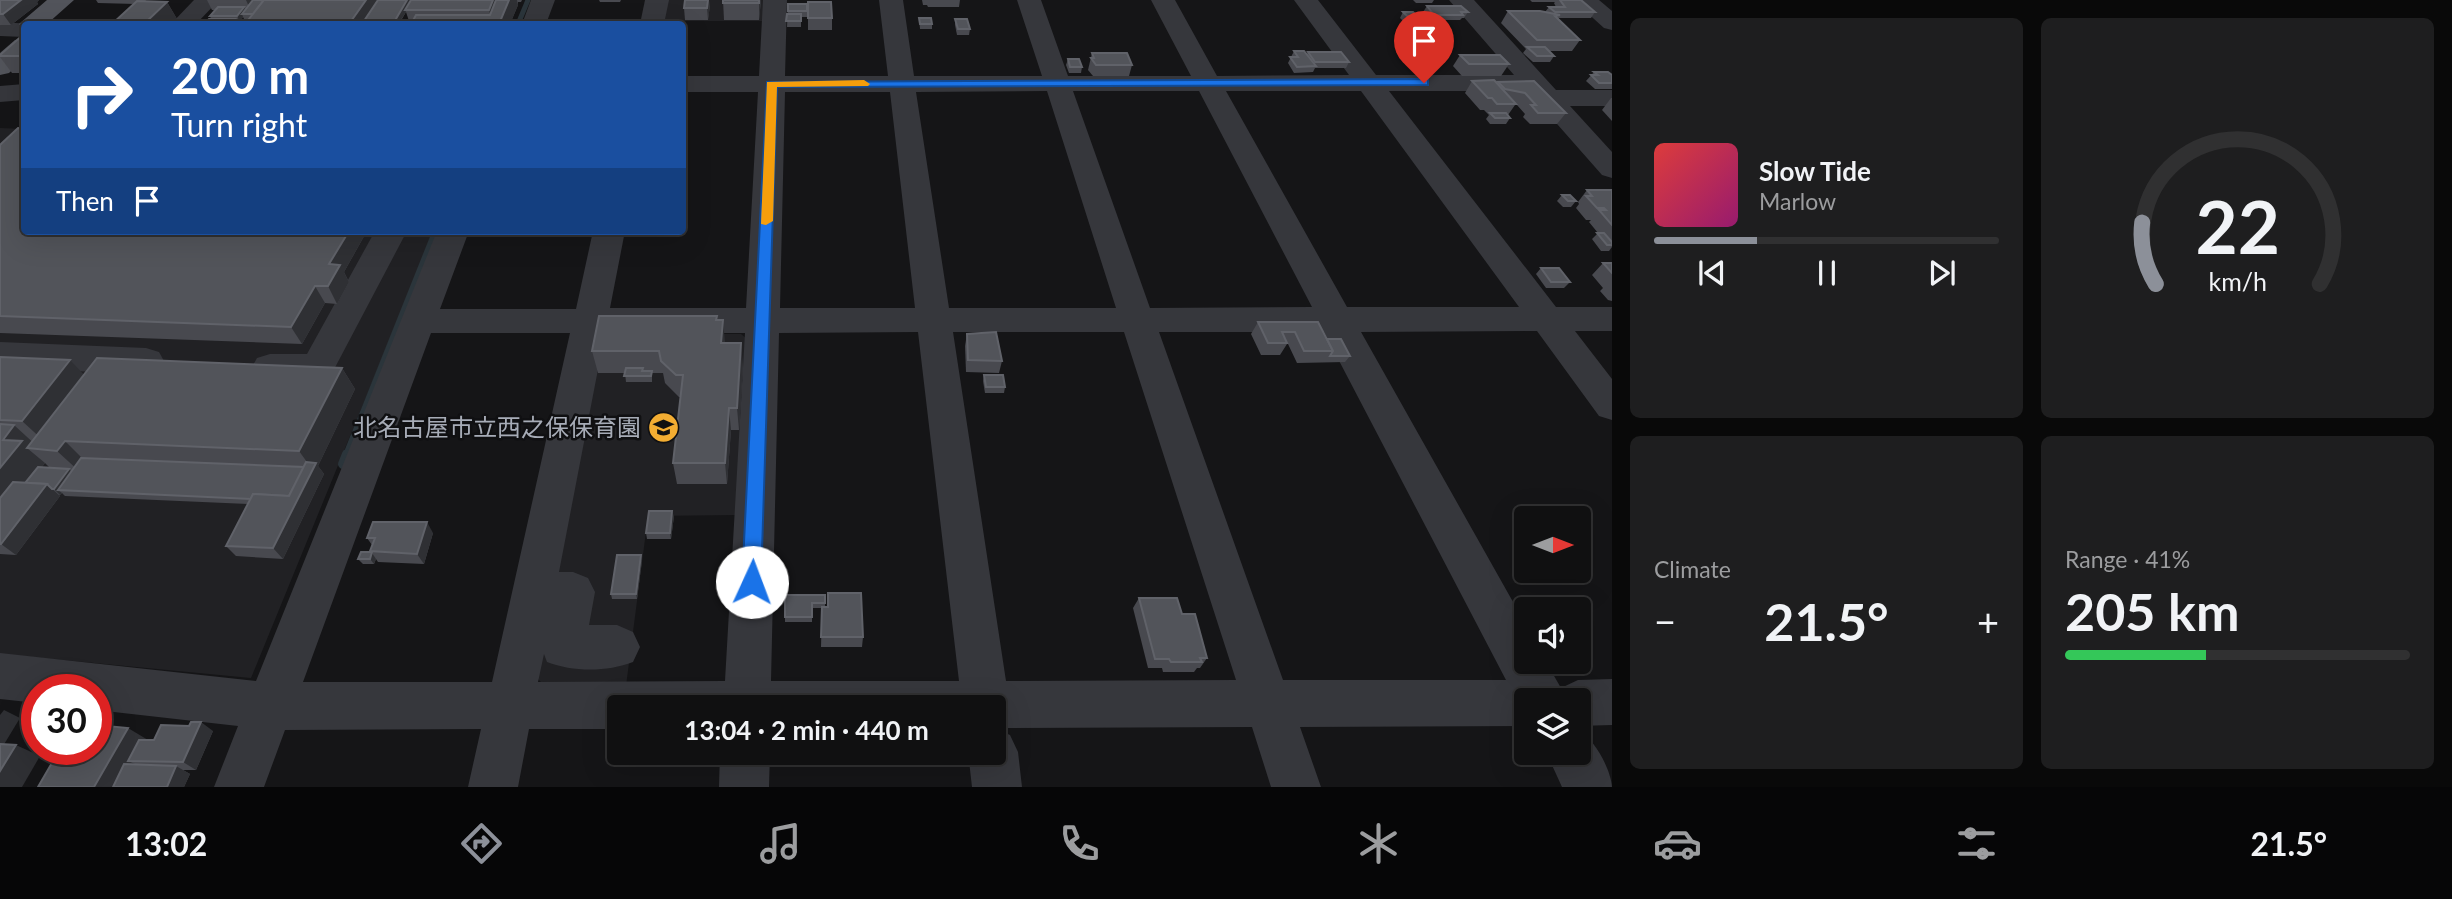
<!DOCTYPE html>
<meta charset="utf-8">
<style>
body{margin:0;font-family:Lato,"Noto Sans JP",sans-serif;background:#1e1e1f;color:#f1f3f6;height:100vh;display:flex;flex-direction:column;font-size:26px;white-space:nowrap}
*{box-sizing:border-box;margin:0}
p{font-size:23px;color:#9c9d9f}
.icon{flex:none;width:38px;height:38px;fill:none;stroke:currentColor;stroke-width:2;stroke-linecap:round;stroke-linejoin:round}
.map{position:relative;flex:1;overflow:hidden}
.panel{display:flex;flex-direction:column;gap:18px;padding:18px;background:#090909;width:840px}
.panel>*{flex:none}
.top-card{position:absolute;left:21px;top:21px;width:665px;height:214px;border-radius:7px;box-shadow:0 7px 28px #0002,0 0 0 2px #303031;background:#1a4fa0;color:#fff;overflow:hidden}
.needle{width:46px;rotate:90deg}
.fabs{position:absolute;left:1514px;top:506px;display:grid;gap:14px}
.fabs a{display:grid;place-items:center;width:77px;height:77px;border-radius:7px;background:#101011;box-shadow:0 7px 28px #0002,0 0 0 2px #303031;font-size:35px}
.speed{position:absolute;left:21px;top:674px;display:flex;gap:14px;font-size:35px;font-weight:700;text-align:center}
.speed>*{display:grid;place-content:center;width:91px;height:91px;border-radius:50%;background:#101011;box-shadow:0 7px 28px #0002,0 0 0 2px #303031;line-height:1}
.speed .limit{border:10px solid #d22;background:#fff;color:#111}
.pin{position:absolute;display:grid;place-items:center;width:60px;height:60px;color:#fff;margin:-72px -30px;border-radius:50% 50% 50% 0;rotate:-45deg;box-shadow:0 0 7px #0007}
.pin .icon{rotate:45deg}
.me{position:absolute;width:77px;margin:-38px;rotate:2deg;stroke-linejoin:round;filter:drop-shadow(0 0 5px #0008)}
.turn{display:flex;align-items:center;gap:24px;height:147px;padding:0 35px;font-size:32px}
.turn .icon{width:91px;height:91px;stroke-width:2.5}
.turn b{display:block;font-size:49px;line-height:60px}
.then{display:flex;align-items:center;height:66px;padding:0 35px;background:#0003;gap:14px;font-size:26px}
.big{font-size:52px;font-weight:700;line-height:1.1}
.panel .widget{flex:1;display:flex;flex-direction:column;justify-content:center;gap:10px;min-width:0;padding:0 24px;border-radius:10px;background:#1e1e1f}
.panel .dial{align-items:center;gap:0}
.dial svg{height:182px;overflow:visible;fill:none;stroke:#303031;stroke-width:7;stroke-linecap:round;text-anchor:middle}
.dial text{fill:#f1f3f6;stroke:none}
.song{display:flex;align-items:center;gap:21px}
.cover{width:84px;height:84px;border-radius:10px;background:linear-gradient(135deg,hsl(0 70% 55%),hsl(320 70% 35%))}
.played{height:7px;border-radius:4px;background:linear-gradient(90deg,#8c9099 30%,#303031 30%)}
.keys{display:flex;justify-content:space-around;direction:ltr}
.heat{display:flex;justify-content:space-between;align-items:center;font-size:38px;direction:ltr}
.charge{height:10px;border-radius:5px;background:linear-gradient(90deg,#34c759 41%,#303031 0)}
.panel .tiles{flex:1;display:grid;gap:18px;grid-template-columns:repeat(2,1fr)}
.trip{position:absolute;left:607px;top:695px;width:399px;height:70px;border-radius:7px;background:#101011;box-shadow:0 7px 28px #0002,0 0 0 2px #303031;font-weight:700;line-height:70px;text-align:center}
.dock{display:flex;height:112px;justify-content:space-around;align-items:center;background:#060607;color:#9c9d9f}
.dock .icon{width:49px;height:49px}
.dock .active{color:#8c9099}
.dock b{font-size:32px;color:#f1f3f6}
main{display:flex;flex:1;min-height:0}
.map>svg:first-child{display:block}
</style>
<main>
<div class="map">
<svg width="1612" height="787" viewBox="0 0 1612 787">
<rect width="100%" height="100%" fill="#151517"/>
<g fill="#212124">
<path d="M668,0H765L764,21H664Z"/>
<path d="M0,128L24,129V231H434L251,678L0,654Z"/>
<path d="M609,334H741L748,340L737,515L648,516L626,686H545L535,676L602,338Z"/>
</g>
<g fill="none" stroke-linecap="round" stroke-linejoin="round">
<path stroke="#2b353b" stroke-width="5" d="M518,24L528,0"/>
<path stroke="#2b353b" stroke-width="7" d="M346,456L436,231"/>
<path stroke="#2b353b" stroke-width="10" d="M343,464L347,454"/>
<g fill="#36373c" fill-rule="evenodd">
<path d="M194,0H219L196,24H171Z"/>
<path d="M531,0H555L546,24H522Z"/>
<path d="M645,0H669L664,24H640Z"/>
<path d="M763,0H787L785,76H888L879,0H903L914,76H1042L1017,0H1041L1068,76H1191L1151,0H1175L1217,76L1349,75L1294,0H1318L1376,75H1514L1449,0H1474L1556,90H1612V106H1570L1612,152V178L1602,175L1528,91H1389L1556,307H1612V331H1575L1612,379V420L1599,416L1537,331L1361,332L1526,625V662H1546L1561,688L1578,680L1612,679V725L1578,726V700H1526V726L1300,727L1321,787H1271L1252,727L994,728V707H620V729H529L518,787H468L481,729L285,730L264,787H214L238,726L96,710V690H37V703L0,699V653L256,681L437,231H469L440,309H576L593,231H625L610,308H746L758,92H682V76H759ZM1047,91L1116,308H949L916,92ZM1073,91H1199L1312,307L1150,308ZM1226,91H1361L1519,307H1347ZM785,92H890L915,308H780ZM918,332L959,681H771L779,333ZM953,332H1124L1236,680L1006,681ZM1159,332H1324L1506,680H1283ZM431,333H570L492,682H303ZM605,333H745L725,681L538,682L544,654L547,662C573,672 607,672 633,662L640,647L633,632L617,625H589L595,592L588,578L573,572H559Z"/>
<path d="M1573,0H1599L1612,11V30L1604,28Z"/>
<path d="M0,22L31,24H24V37L0,36Z"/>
<path d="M24,84V100L0,102V86Z"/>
<path d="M375,231H407L330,377C308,384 279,383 257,376L252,367L257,358L270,354H307Z"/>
<path d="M0,342L146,348L159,352L164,361L159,370L146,374L0,368Z"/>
<path d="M994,728L1010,735L1018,752L1022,787H972L968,752H994Z"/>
<path d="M1578,731C1594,737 1611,770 1612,787H1562L1546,752H1578Z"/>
<path d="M720,752H770L769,787H719Z"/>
</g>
<g fill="#52545b" fill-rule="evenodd">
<path d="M47,0H74L47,24H24L23,29L19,24Z"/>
<path d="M24,38V59L9,73L0,75V53L15,40Z"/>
</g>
</g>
<g fill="#48494f" fill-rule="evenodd">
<path d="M0,0H39L37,2L38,4L11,25H0Z"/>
<path d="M96,0H146L145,2H167L177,19L171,24H112L135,4L98,3Z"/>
<path d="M207,0H522L521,2H518V5L510,24H245L246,23L243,17L240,22H237L240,24H206L205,23L211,19L210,16L214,10H212ZM406,12L410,24H399Z"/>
<path d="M599,0H621L620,2H600Z"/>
<path d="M723,0H761L759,20H724Z"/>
<path d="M922,0H960L959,7H928L927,5H923Z"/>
<path d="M1413,0H1434L1432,3H1416Z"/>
<path d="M1530,0H1581L1595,12L1591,18H1559L1558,19L1580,40L1572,51H1549L1554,56L1550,62H1533L1523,53L1526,49L1501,23L1508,11L1545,12L1549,7H1556L1554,3L1555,2H1532Z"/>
<path d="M808,2L832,18V30H808Z"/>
<path d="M788,4H807V17H801V27H787Z"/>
<path d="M710,5L708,20H685L684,8Z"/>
<path d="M1427,6L1468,12L1464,18H1462L1460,20H1431L1423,12Z"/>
<path d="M1403,12L1417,16L1414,22H1404L1400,18Z"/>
<path d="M919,18L932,24V29H920Z"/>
<path d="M955,19L970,29L969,35H957L955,25Z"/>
<path d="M24,34V73H12L0,57V55Z"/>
<path d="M1294,51L1307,54L1308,52L1349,62L1346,68H1315L1313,72L1294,73L1288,63Z"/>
<path d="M1092,53L1132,65L1129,76H1093L1088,70Z"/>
<path d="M1460,55L1509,64L1501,76H1462L1453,66Z"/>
<path d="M1068,59L1082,67L1081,73H1069L1066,65Z"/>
<path d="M1594,72L1612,75V89H1595L1586,81Z"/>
<path d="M1472,81L1497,84L1498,82L1534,81L1566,113L1557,124H1530L1523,117L1525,114L1517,105H1515L1508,115L1510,118L1506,124H1490L1486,119L1489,115L1484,110H1480L1465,93Z"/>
<path d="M1611,98H1612V121L1602,110Z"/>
<path d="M0,145L24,231H367L344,272L349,282L337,304L325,303L302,344L0,333Z"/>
<path d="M1587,190H1612V247L1609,251H1601L1592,239L1598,233L1589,222L1591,220H1586L1576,208L1579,204L1578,202Z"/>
<path d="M1562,195L1576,201L1571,207H1563L1557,201Z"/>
<path d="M1603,263H1612V301L1608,300L1600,291L1603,288L1592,275Z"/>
<path d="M1541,268L1570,282L1564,288H1546L1536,274Z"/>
<path d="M717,320L725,343L743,365L739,430H731L727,484H677L673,463L681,397H679L665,383L663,373H652V382H626L625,373H598L592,351Z"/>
<path d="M1258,322L1327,339L1350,356L1345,362L1297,363L1288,344H1287L1280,355H1261L1251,334Z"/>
<path d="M967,334L1002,361L999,373L966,372L965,346Z"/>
<path d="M0,357L84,375L342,368L355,389L318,466L324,474L283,559L236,556L226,546L248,504L65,496L62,493L60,495H59L60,496L16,555L0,554ZM45,463L50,468L42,467Z"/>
<path d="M984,375L1005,387L1004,393H985L983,381Z"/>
<path d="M674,516L671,539H647L646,533Z"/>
<path d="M433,533L424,564L378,562L376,559L374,564H363L358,559L371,552L370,551L372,545L367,538Z"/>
<path d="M642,560L637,599H612L611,594Z"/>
<path d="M828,593L863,637L862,647H821L822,608H812V622H785V595H825V607H828Z"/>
<path d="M1139,598L1182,614L1207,658L1200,668H1197L1194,672H1163L1162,668H1148L1133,608Z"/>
<path d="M213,731L196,770H183L190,774L184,787H38L146,740H154Z"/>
</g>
<g fill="#2f3034">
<path d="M21,0H39L37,2L38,4L11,25L3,14Z"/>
<path d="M246,0H260L251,11Z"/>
<path d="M366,0H382L367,24H349Z"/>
<path d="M407,0H413L405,10L406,12L398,24H393Z"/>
<path d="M493,0H507L493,24L489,10Z"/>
<path d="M509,0H517L518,5L510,24H499Z"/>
<path d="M708,0H709L710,5L708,20L707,8Z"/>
<path d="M759,0H761L759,20Z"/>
<path d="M167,2L177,19L171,24H144Z"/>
<path d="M244,7L247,13L242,14L243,17L240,22L237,16Z"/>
<path d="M349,231H367L344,272L349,282L337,304L328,286L329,264Z"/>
<path d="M315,286L325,303L302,344L291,327Z"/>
<path d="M723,320L725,342L723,365L721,343Z"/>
<path d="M741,343L743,365L739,430L737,408Z"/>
<path d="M70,360L91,382L45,442L22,421Z"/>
<path d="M342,368L355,389L318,466L324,474L283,559L273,548L312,469L299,451Z"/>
<path d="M729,408L731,430L727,484L725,463Z"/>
<path d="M14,425L38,447L27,448L45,463L0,521V468L3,440Z"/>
<path d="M65,441L87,463L80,472L57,451Z"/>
<path d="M69,469L75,475L58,490L62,493L60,495L54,489Z"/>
<path d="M47,484L60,496L16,555L1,544Z"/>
<path d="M672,511L674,516L671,539L670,533Z"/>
<path d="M427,522L433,533L424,564L417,554Z"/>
<path d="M372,553L376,559L374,564L370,559Z"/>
<path d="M641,555L642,560L637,599L636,594Z"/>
<path d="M4,710L20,718L0,751V715Z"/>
<path d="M201,722L213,731L196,770L183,762Z"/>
<path d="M128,728L148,740L128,761L135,764L122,787H94Z"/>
<path d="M16,745L40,756L22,787H0V771Z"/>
<path d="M176,766L190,774L184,787H167Z"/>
</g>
<g fill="#52545a" stroke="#606269" stroke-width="2">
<path d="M0,0H21L3,14H0Z"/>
<path d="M253,0H264L253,14H242Z"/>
<path d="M264,0H366L349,24H245Z"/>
<path d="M378,0H407L393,24H362Z"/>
<path d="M411,0H493L489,10H405Z"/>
<path d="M496,0H509L499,24H411L416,15H490Z"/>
<path d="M685,0H708L707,8H684Z"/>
<rect x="723" y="0" width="36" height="3"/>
<path d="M1560,0H1581L1595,12H1555L1549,7H1565Z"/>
<path d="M137,1L167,2L144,24H112Z"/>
<path d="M808,2H831L832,18H808Z"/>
<rect x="788" y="4" width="19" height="7"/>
<path d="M1427,6H1461L1468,12H1461L1463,15H1434Z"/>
<path d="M218,7H244L237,16H210Z"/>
<path d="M1508,11H1540L1560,15L1555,16L1580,40H1537Z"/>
<path d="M1403,12H1413L1417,16H1407Z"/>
<path d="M787,14H801V21H786Z"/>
<path d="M919,18H931L932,24H920Z"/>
<path d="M209,19H235L231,24H207L208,23H205Z"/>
<path d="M955,19H967L970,29H958Z"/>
<path d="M24,34V56H0V55Z"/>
<path d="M1527,47H1545L1554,56H1537Z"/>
<path d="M1294,51H1304L1316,66L1297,67L1290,57H1298Z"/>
<path d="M1308,52H1341L1349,62H1315Z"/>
<path d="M1092,53H1127L1132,65H1096L1091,58H1094Z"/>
<path d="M1460,55H1500L1509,64H1469Z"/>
<path d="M1068,59H1079L1082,67H1070Z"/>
<path d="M1594,72H1608L1612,75V83H1599L1591,75H1598Z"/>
<path d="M1494,80L1516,104H1497L1492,98H1488L1472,81Z"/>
<path d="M1534,81L1566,113H1538L1531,105H1536L1525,93L1505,89L1498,82Z"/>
<path d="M1490,113H1506L1510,118H1495Z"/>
<path d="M18,128L24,129V231H349L329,264L340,265L328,286H315L291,327L0,316V145Z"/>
<path d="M1587,190H1612V225L1599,210H1606L1604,208H1597L1586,196H1592Z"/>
<path d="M1562,195H1570L1576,201H1568Z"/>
<path d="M1597,233H1604L1612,242V245H1607Z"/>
<path d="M1603,263H1612V273Z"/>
<path d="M1541,268H1559L1570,282H1551Z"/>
<path d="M599,316H717L716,320H723L721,343H741L737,408H729L725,463H673L683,375H676L661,361L659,351H592Z"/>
<path d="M1258,322H1318L1333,351H1304L1295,332H1282L1287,343H1268Z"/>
<path d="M996,332L1002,361L968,360L967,334Z"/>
<path d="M1327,339H1341L1350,356H1330L1333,351Z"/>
<path d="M0,357L70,360L22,421L0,420Z"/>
<path d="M97,358L342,368L299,451L65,441L57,451L27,448Z"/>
<path d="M626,368H643L642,371H652L651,376H624Z"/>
<path d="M984,375H1003L1005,387H986Z"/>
<path d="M0,424L14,425L3,440L22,441L0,468Z"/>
<path d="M81,458L304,467L289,496L253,494L251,499L58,490Z"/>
<path d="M306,462L316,463L273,548L226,546L253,494L289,496Z"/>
<path d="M38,467L69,469L54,489H52L47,484L25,483Z"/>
<path d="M13,482L47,484L1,544H0V498Z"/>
<path d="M649,511H672L670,533H646Z"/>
<path d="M373,522H427L417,554L370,551L375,538H367Z"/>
<path d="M361,552H372L370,559H358Z"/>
<path d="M617,555H641L636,594H611Z"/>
<path d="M828,593H861L863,637H821L822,607H828Z"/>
<path d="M785,595H825V603H812V617H785Z"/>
<path d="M1139,598H1177L1182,614H1195L1207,658H1200L1202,662H1171L1169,659H1155Z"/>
<path d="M191,722H201L183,762L128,761L139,740H154L161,725L189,726Z"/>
<path d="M96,725L128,728L94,787H38L60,749H96Z"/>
<path d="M0,744L16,745L0,771Z"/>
<path d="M124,764L176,766L167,787H113Z"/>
</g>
<path fill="#1a73e8" stroke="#114b97" stroke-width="2" d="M1424,79L1428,80V85L777,87L761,582L758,588L752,590L745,588L742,582L767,82Z"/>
<path fill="#f59e0b" d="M864,80L870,84L868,86L777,87L773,221L766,225L761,224L767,82Z"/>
<defs>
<symbol id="school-disc" viewBox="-11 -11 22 22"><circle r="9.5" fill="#f3ad32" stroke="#101012"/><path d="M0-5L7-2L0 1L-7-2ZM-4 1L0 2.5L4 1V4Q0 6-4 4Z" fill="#111"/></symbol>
</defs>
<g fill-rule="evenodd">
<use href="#school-disc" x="646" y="410" width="35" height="35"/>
</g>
<g text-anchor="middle" stroke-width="5" stroke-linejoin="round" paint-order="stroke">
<g font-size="24" fill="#a7acb7" stroke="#101012" text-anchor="end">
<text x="641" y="436">北名古屋市立西之保保育園</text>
</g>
</g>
</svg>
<div class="fabs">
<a><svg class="needle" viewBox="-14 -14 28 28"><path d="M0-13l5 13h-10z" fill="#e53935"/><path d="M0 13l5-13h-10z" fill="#9c9d9f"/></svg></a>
<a><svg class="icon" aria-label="sound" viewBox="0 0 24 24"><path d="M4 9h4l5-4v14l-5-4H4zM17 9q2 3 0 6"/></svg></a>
<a><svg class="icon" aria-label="layers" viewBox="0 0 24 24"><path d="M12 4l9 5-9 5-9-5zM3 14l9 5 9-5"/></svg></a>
</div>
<div class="speed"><div class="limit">30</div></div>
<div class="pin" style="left:1424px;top:83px;background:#d93025"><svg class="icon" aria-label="arrive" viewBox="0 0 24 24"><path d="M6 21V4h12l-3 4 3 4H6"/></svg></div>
<svg class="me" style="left:752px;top:582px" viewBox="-20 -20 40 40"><circle r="19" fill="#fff"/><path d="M0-13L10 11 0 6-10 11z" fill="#1a73e8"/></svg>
<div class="trip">13:04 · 2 min · 440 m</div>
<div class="top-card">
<div class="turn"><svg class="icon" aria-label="right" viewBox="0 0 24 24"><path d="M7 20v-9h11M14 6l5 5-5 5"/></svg><div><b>200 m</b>Turn right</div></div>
<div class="then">Then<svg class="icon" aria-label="arrive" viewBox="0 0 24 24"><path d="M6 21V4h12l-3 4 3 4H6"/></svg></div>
</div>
</div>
<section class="panel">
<div class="tiles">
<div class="widget">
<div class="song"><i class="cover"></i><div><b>Slow Tide</b><p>Marlow</p></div></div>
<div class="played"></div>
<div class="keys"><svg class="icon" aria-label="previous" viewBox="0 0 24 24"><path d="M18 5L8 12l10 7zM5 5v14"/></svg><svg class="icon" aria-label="pause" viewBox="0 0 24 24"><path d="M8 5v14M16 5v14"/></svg><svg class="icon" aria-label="next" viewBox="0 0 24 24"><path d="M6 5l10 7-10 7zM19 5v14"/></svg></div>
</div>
<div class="widget dial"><svg viewBox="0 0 100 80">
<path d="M14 69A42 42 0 1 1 86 69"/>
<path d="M14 69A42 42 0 0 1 8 42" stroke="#8c9099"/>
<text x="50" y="56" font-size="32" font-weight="700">22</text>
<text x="50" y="72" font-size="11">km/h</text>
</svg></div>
<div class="widget"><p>Climate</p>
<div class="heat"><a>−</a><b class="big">21.5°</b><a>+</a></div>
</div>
<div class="widget"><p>Range · 41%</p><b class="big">205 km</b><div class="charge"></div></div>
</div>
</section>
</main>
<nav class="dock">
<b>13:02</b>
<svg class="icon active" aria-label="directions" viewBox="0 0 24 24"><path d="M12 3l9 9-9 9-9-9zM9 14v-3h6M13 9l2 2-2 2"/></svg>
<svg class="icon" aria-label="music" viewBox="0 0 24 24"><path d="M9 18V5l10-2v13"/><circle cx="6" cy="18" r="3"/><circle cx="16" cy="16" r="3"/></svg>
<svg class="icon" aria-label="phone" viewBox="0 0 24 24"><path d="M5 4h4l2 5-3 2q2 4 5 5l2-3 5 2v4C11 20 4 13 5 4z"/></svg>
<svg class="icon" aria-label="climate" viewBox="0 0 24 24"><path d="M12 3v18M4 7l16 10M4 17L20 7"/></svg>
<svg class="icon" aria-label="car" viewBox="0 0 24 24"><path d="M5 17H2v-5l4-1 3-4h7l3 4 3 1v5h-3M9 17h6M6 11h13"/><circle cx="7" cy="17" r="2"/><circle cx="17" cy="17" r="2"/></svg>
<svg class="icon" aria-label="filters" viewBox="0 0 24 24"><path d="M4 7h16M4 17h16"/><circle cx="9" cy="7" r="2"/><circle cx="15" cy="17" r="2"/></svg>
<b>21.5°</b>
</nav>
